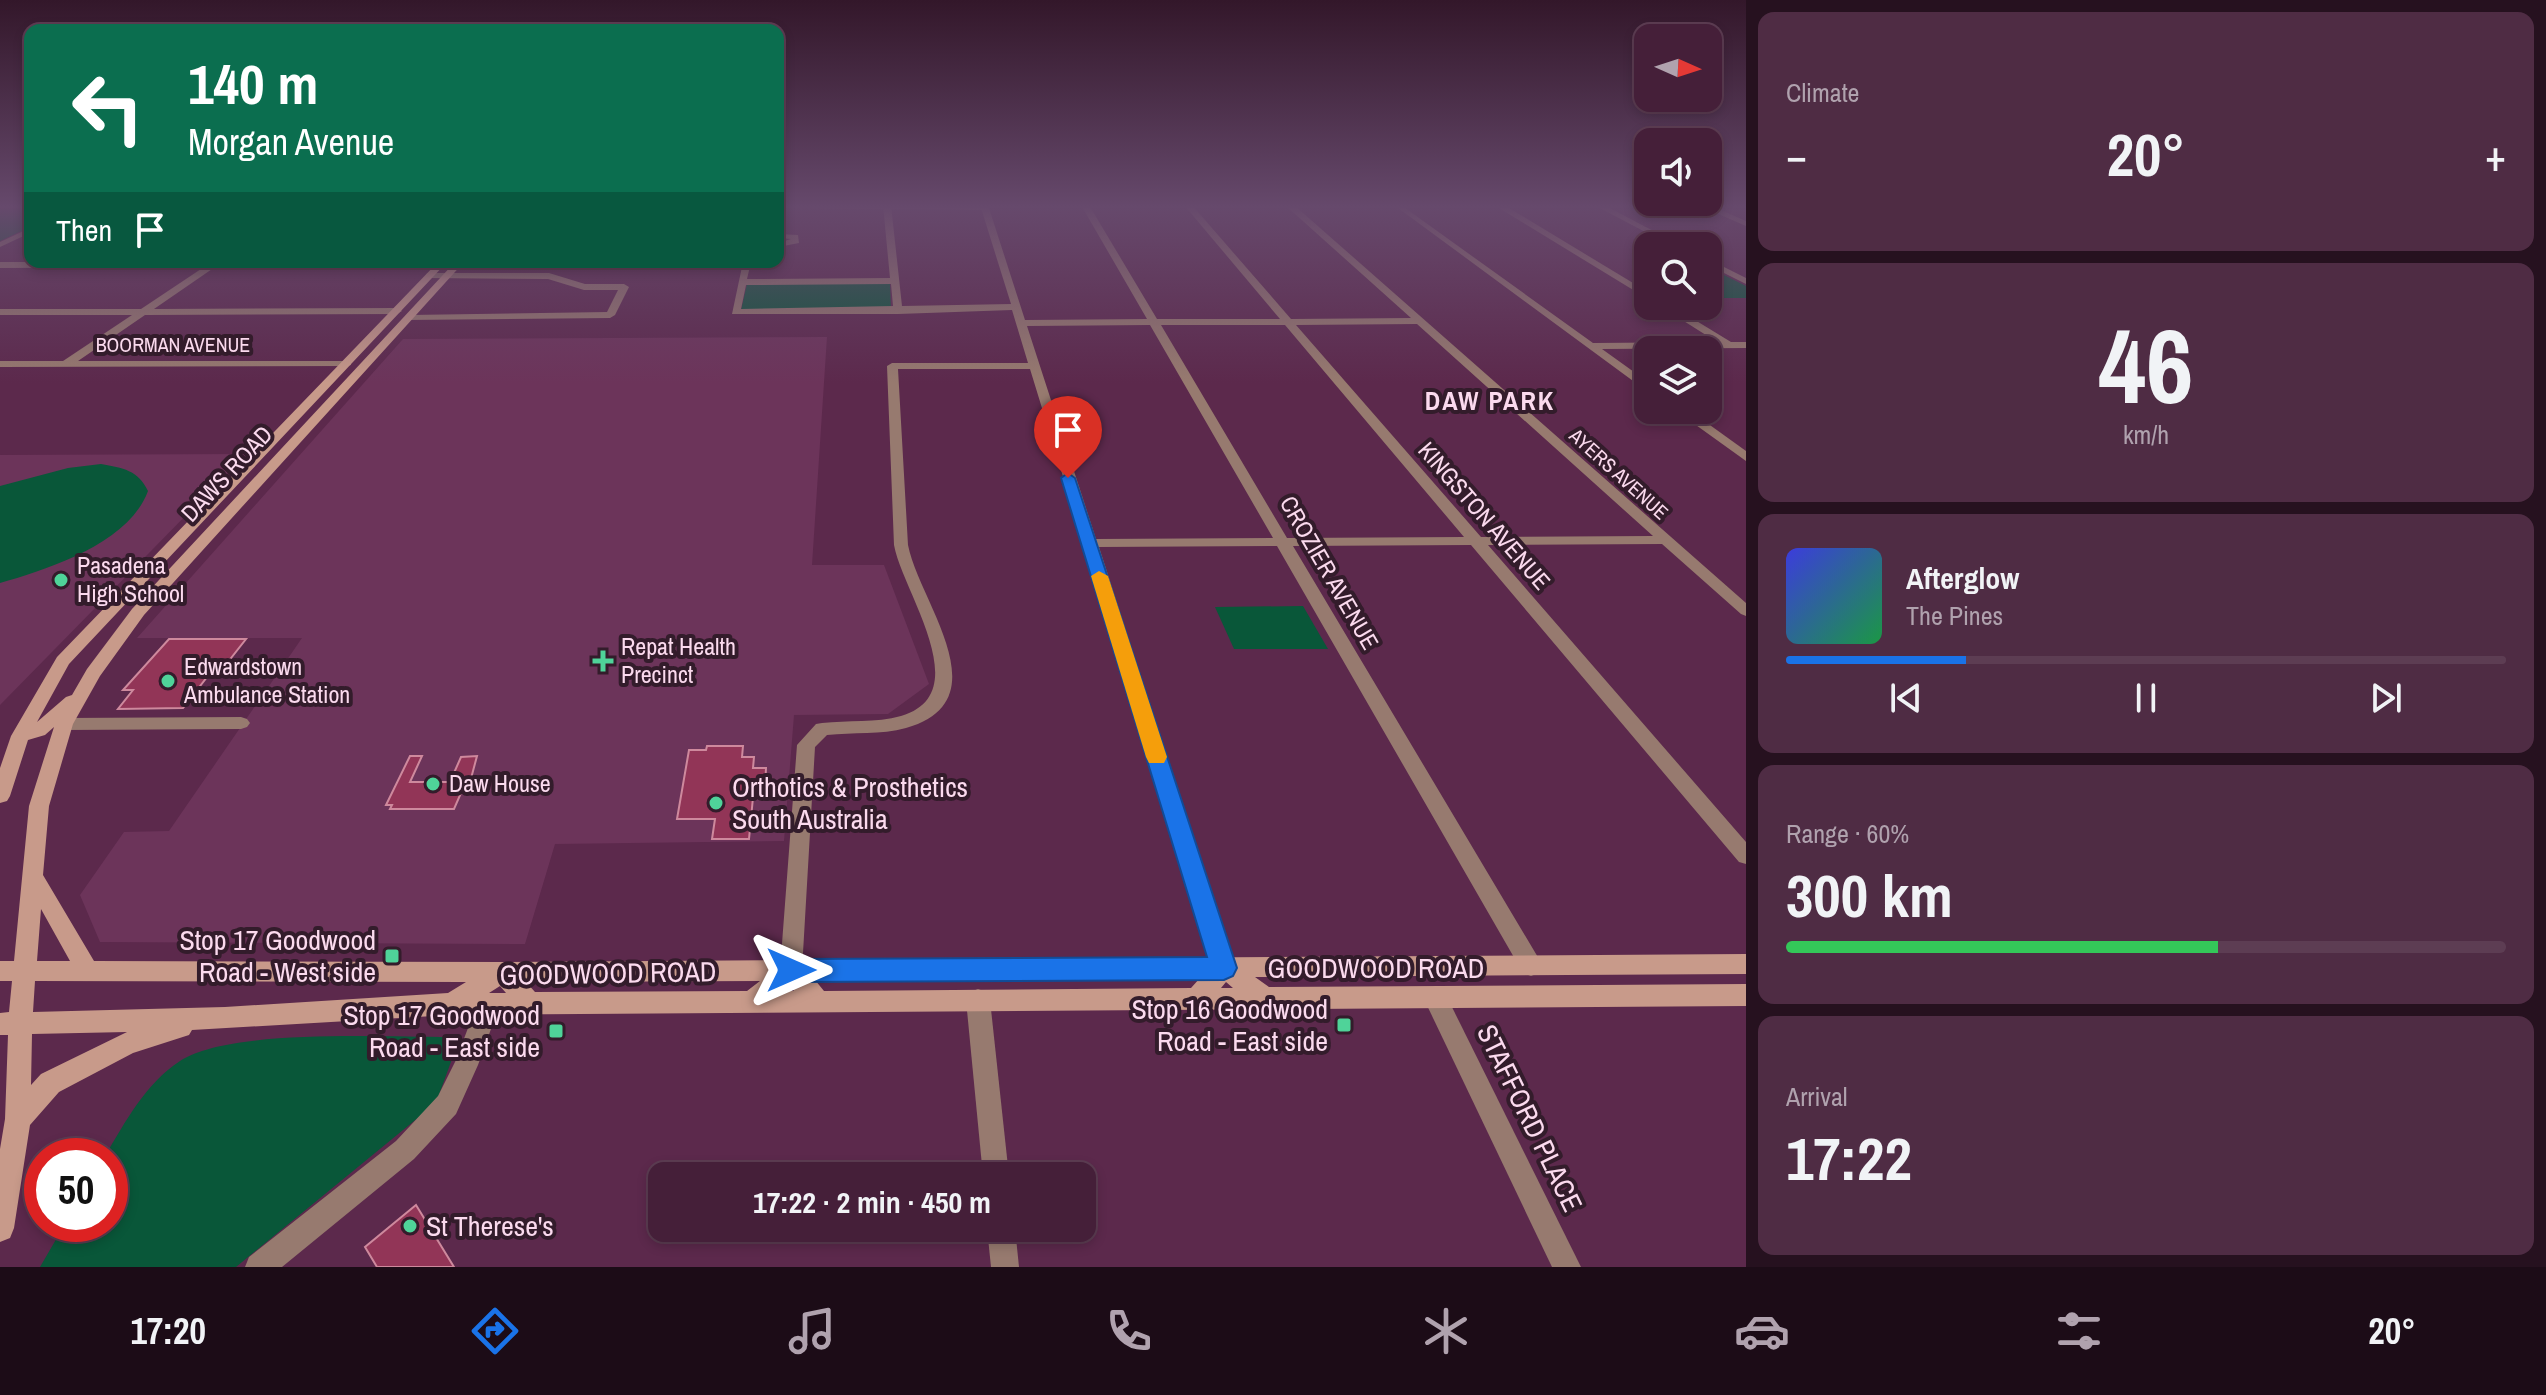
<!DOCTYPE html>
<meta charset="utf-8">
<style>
body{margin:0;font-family:"Archivo Narrow",sans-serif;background:#4f2c44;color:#f1f3f6;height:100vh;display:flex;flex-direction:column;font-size:30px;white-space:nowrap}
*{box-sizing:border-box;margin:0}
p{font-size:26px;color:#b0a2ae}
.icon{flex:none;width:44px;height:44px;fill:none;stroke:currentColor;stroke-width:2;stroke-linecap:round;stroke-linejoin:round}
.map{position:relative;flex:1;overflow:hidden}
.panel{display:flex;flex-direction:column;gap:12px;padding:12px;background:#26111f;width:800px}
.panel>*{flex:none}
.hud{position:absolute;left:24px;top:24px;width:760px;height:244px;border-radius:16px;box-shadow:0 4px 12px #0003,0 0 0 2px #5d3d53;background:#0b6e4f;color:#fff;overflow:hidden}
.needle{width:52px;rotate:93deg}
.buttons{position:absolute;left:1634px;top:24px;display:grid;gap:16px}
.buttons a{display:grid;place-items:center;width:88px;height:88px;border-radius:16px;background:#451f39;box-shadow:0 4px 12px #0003,0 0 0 2px #5d3d53;font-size:40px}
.speed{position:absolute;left:24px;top:1138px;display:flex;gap:16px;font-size:40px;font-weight:700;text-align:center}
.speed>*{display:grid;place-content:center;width:104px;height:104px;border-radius:50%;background:#451f39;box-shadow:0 4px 12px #0003,0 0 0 2px #5d3d53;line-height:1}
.speed .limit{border:12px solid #d22;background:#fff;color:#111}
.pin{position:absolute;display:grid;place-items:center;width:68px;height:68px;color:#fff;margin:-82px -34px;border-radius:50% 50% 50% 0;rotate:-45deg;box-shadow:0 0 8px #0007}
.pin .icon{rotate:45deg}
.me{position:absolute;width:88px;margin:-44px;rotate:90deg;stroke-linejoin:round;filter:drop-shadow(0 0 6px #0008)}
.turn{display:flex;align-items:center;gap:28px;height:168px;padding:0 32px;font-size:36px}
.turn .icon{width:104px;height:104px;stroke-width:2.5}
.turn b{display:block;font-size:56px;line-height:68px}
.then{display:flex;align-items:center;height:76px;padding:0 32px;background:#0003;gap:16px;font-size:30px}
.big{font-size:60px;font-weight:800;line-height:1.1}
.panel .tile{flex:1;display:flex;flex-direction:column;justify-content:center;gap:12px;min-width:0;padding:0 28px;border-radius:16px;background:#4f2c44}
.panel .dial{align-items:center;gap:0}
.dial b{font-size:104px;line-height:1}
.song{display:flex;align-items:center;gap:24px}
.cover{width:96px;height:96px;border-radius:12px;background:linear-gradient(135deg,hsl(240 70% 55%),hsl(140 70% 35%))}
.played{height:8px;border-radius:4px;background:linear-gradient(90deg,#1a73e8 25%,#5d3d53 25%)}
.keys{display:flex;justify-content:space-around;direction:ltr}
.heat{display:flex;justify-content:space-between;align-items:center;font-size:44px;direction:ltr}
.charge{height:12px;border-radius:6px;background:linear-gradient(90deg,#34c759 60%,#5d3d53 0)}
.trip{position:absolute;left:648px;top:1162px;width:448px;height:80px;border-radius:16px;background:#451f39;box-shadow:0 4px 12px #0003,0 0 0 2px #5d3d53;font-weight:800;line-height:80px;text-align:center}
.dock{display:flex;height:128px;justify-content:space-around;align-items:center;background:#1c0c17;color:#b0a2ae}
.dock .icon{width:56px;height:56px}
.dock .current{color:#1a73e8}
.dock b{font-size:36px;color:#f1f3f6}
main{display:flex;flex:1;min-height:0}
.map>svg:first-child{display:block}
</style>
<main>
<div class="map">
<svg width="1746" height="1267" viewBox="0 0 1746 1267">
<rect width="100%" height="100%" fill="#5c294c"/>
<g fill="#6c345a">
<path d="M827,337L812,565H884L929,684L888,714L794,715L784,841L555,844L525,944L100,942L80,895L124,832L169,831L302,638H137L403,339Z"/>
<path d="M246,454L0,705V455Z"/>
</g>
<g fill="#095739">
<path d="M0,209H30V227L0,241Z"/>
<path d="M1708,267L1746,286V298H1708Z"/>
<path d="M890,283L891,310H741L747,284Z"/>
<path d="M101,464C123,468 138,470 148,491C129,543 49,569 0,583V486L68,468Z"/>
<path d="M1303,606L1328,649H1234L1215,607Z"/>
<path d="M460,1037L436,1103L236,1267H40L65,1224H110V1156H105C126,1121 145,1084 180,1061C232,1027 394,1038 460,1037Z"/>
</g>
<g fill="#923557" stroke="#ce899d" stroke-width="2">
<path d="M169,639H246L220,672H211L183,708L118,709L133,690H123Z"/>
<path d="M707,746H743L742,757H754L753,768H766L765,787H754L749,839H712L715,819H677L689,750H706Z"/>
<path d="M410,756H422L410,782H450L461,757L477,756L469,786H464L454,809H390L392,805H386Z"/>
<path d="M416,1205L454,1267H377L365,1247Z"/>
</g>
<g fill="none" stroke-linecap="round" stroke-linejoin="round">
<g fill="#977a6f" fill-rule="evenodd">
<path d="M883,205H891L902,306L1011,304L981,208L985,206L989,208L1025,320L1147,319L1081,205H1089L1157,319H1280L1184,205H1192L1291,319L1411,318L1285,205H1294L1746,603V616L1741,614L1662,544L1488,545L1746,842V864L1739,862L1471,545L1293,546L1539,959L1542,966L1539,973L1531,976L1523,973L1277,546L1099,547L1235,968L1232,975L1224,978L1216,975L1030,369H898L908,545C919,602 1003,700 906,728C881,735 853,732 827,735L815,747L802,970L799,977L791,980L783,977L780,970L797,745L816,724L822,723C848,720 876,723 901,716C978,694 902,591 894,545L887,366L892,363H1028L1012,310L898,314H732L743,262H751L747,279L890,278ZM891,284L893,306L741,309L746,285ZM1417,324L1653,536L1481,537L1296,325ZM1150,325L1273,538L1096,539L1027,326ZM1161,325H1285L1464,537L1287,538Z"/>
<path d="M1394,205H1401L1593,343L1717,342L1660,306H1672L1731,342H1746V348L1602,349L1648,382V390L1644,389Z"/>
<path d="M1494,205H1504L1648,292V299Z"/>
<path d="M1594,205H1604L1682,246H1672Z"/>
<path d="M1709,205L1746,221V226L1700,206Z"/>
<path d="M30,228V233L0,247V242Z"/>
<path d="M778,234L798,235L799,243L778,247V243L791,239L778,238Z"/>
<path d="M1708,259L1746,278V284L1708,265Z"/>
<path d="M0,262H446V263L442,266L215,267L154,309L397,308L402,311L397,314L145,315L78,361H351V365L347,366L0,367V361H63L132,315H0V309H141L204,267L0,268Z"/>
<path d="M429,273H549L585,284H624L629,287L615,315L610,318L406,320V316L409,315L607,312L618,290H584L548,279L426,278V274Z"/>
<path d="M1675,410H1689L1746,451V461Z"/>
<path d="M241,717L247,719L250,723L247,727L241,729L64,730L58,728L55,724L58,720L64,718Z"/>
<path d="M1435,986L1443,989L1581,1267H1552L1423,997L1427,989Z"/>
<path d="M978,989L986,992L990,1000L1009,1176H983L966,1000L970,992Z"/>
<path d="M488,993L496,996L500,1004L478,1065L456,1114L414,1159L282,1267H245L249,1257L396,1141L438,1096L456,1060L480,996Z"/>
<path d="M987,1228H1015L1019,1267H991Z"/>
</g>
<g fill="#977a6f" fill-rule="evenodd">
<path d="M778,205H1028L992,207L985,210L778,208Z"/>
<path d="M1383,205H1405L1401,207Z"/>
<path d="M1694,205H1710L1706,207Z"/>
</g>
<path fill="#c89a8a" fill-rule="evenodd" d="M438,262H447L69,664L37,722L66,697L72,695L87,669L132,609L455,262H464L144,615L100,676L73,724L49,806L43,875L94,961L503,962L1746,954V974L1255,977L1269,987L1746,984V1006L451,1015L192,1030L189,1035L133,1053L59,1092L30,1125L14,1228L10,1238L0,1242V1149L5,1119L8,1035H0V1013L9,1012L12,981H0V961H14L29,806L54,727L45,735L28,740L10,796L7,801L0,803V768L11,736L57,657ZM41,909L70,961H37ZM1200,978L1191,988L824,991L815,980ZM35,981L466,982L448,993L225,1007L33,1012ZM760,981L747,991L535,992L526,982ZM1226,982L1233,988H1221ZM790,985L794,991H782ZM500,986L506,993H489ZM127,1032L41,1074L31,1085L32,1034Z"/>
</g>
<linearGradient id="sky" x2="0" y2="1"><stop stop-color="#33172a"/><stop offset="0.54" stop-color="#66496c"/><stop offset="1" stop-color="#66496c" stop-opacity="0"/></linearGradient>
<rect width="1746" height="383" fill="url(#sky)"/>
<path fill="#1a73e8" stroke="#114b97" stroke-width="2" d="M1068,473L1075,478L1237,968L1233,976L1224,980L791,982L782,979L778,970L782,962L791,959L1207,957L1061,478Z"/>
<path fill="#f59e0b" d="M1099,571L1108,576L1167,757L1164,763H1149L1146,757L1091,576Z"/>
<g fill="#4fd399" stroke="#331c2b" stroke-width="3">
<circle cx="61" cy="580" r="8"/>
<path d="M599 649h8v8h8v8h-8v8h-8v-8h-8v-8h8z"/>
<circle cx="168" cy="681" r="8"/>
<circle cx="433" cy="784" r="8"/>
<circle cx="716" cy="803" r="8"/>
<rect x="384" y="948" width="16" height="16" rx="4"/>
<rect x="1336" y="1017" width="16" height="16" rx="4"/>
<rect x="548" y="1023" width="16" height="16" rx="4"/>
<circle cx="410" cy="1226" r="8"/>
</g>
<g text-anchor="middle" stroke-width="8" stroke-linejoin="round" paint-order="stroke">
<g font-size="20" fill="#fbdaee" stroke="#331c2b">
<text x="173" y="352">BOORMAN AVENUE</text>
<text transform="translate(1619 474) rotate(42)" y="7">AYERS AVENUE</text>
</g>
<g font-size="24" fill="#fbdaee" stroke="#331c2b">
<text transform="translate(227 474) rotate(-47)" y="8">DAWS ROAD</text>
<text transform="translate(1484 516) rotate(49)" y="8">KINGSTON AVENUE</text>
<text transform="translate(1329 573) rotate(60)" y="8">CROZIER AVENUE</text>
</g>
<g font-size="24" fill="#fbdaee" stroke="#331c2b" text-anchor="start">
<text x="77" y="574">Pasadena<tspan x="77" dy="28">High School</tspan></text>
<text x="621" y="655">Repat Health<tspan x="621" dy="28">Precinct</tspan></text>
<text x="184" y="675">Edwardstown<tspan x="184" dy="28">Ambulance Station</tspan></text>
<text x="449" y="792">Daw House</text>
</g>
<g font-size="26" font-weight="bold" letter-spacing="2" fill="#fbdaee" stroke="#331c2b">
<text x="1490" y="410">DAW PARK</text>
</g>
<g font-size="28" fill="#fbdaee" stroke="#331c2b" text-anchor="end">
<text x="732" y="797" text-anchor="start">Orthotics &amp; Prosthetics<tspan x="732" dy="32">South Australia</tspan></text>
<text x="376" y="950">Stop 17 Goodwood<tspan x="376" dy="32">Road - West side</tspan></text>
<text x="1328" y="1019">Stop 16 Goodwood<tspan x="1328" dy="32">Road - East side</tspan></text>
<text x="540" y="1025">Stop 17 Goodwood<tspan x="540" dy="32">Road - East side</tspan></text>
<text x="426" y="1236" text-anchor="start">St Therese's</text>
</g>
<g font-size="28" fill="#fbdaee" stroke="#331c2b">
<text x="1376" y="978">GOODWOOD ROAD</text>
<text transform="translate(608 973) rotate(-1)" y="10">GOODWOOD ROAD</text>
<text transform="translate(1530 1118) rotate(64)" y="10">STAFFORD PLACE</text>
</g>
</g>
</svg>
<div class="buttons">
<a><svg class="needle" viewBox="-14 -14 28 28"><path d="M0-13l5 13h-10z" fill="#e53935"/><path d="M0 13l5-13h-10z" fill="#b0a2ae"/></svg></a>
<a><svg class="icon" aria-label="sound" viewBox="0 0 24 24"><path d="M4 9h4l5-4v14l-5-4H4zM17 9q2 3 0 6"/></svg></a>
<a><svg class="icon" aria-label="search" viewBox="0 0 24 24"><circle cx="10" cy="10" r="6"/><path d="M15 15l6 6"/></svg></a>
<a><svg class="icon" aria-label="layers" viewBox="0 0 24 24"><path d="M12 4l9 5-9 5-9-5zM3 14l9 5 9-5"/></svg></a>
</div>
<div class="speed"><div class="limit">50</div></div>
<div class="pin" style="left:1068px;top:478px;background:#d93025"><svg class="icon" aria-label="arrive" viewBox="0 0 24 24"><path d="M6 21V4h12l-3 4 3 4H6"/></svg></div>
<svg class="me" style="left:791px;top:970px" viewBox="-20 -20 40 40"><path d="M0-17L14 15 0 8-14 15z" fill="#1a73e8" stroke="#fff" stroke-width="4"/></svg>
<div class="trip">17:22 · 2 min · 450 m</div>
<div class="hud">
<div class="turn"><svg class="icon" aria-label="left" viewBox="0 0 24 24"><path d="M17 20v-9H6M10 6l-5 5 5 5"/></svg><div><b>140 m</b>Morgan Avenue</div></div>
<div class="then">Then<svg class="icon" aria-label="arrive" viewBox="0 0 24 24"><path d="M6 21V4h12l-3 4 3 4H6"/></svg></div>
</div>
</div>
<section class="panel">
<div class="tile"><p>Climate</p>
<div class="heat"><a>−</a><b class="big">20°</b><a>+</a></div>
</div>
<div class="tile dial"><b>46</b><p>km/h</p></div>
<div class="tile">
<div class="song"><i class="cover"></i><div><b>Afterglow</b><p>The Pines</p></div></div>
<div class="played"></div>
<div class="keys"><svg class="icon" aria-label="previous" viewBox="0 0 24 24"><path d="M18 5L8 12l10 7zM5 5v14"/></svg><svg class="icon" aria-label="pause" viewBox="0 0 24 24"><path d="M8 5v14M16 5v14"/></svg><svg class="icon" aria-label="next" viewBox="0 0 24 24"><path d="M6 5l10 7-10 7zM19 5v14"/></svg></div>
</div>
<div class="tile"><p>Range · 60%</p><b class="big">300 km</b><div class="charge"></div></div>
<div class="tile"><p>Arrival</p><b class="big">17:22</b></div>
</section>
</main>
<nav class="dock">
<b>17:20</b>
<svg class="icon current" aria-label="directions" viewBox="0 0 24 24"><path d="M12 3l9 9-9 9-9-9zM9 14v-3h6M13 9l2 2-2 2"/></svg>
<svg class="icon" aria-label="music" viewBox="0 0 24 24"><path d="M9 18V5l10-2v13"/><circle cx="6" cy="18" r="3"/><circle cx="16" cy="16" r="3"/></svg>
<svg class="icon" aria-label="phone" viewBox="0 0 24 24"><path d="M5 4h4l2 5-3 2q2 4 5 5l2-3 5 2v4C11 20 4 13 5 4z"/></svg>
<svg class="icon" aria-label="climate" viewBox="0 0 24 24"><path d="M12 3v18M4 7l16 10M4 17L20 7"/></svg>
<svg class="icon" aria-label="car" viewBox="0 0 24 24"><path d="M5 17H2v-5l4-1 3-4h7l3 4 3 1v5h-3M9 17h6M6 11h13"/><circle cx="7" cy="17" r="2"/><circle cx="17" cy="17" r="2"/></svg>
<svg class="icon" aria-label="filters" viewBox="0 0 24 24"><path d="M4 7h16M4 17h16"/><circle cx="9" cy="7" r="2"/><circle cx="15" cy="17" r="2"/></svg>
<b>20°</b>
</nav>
